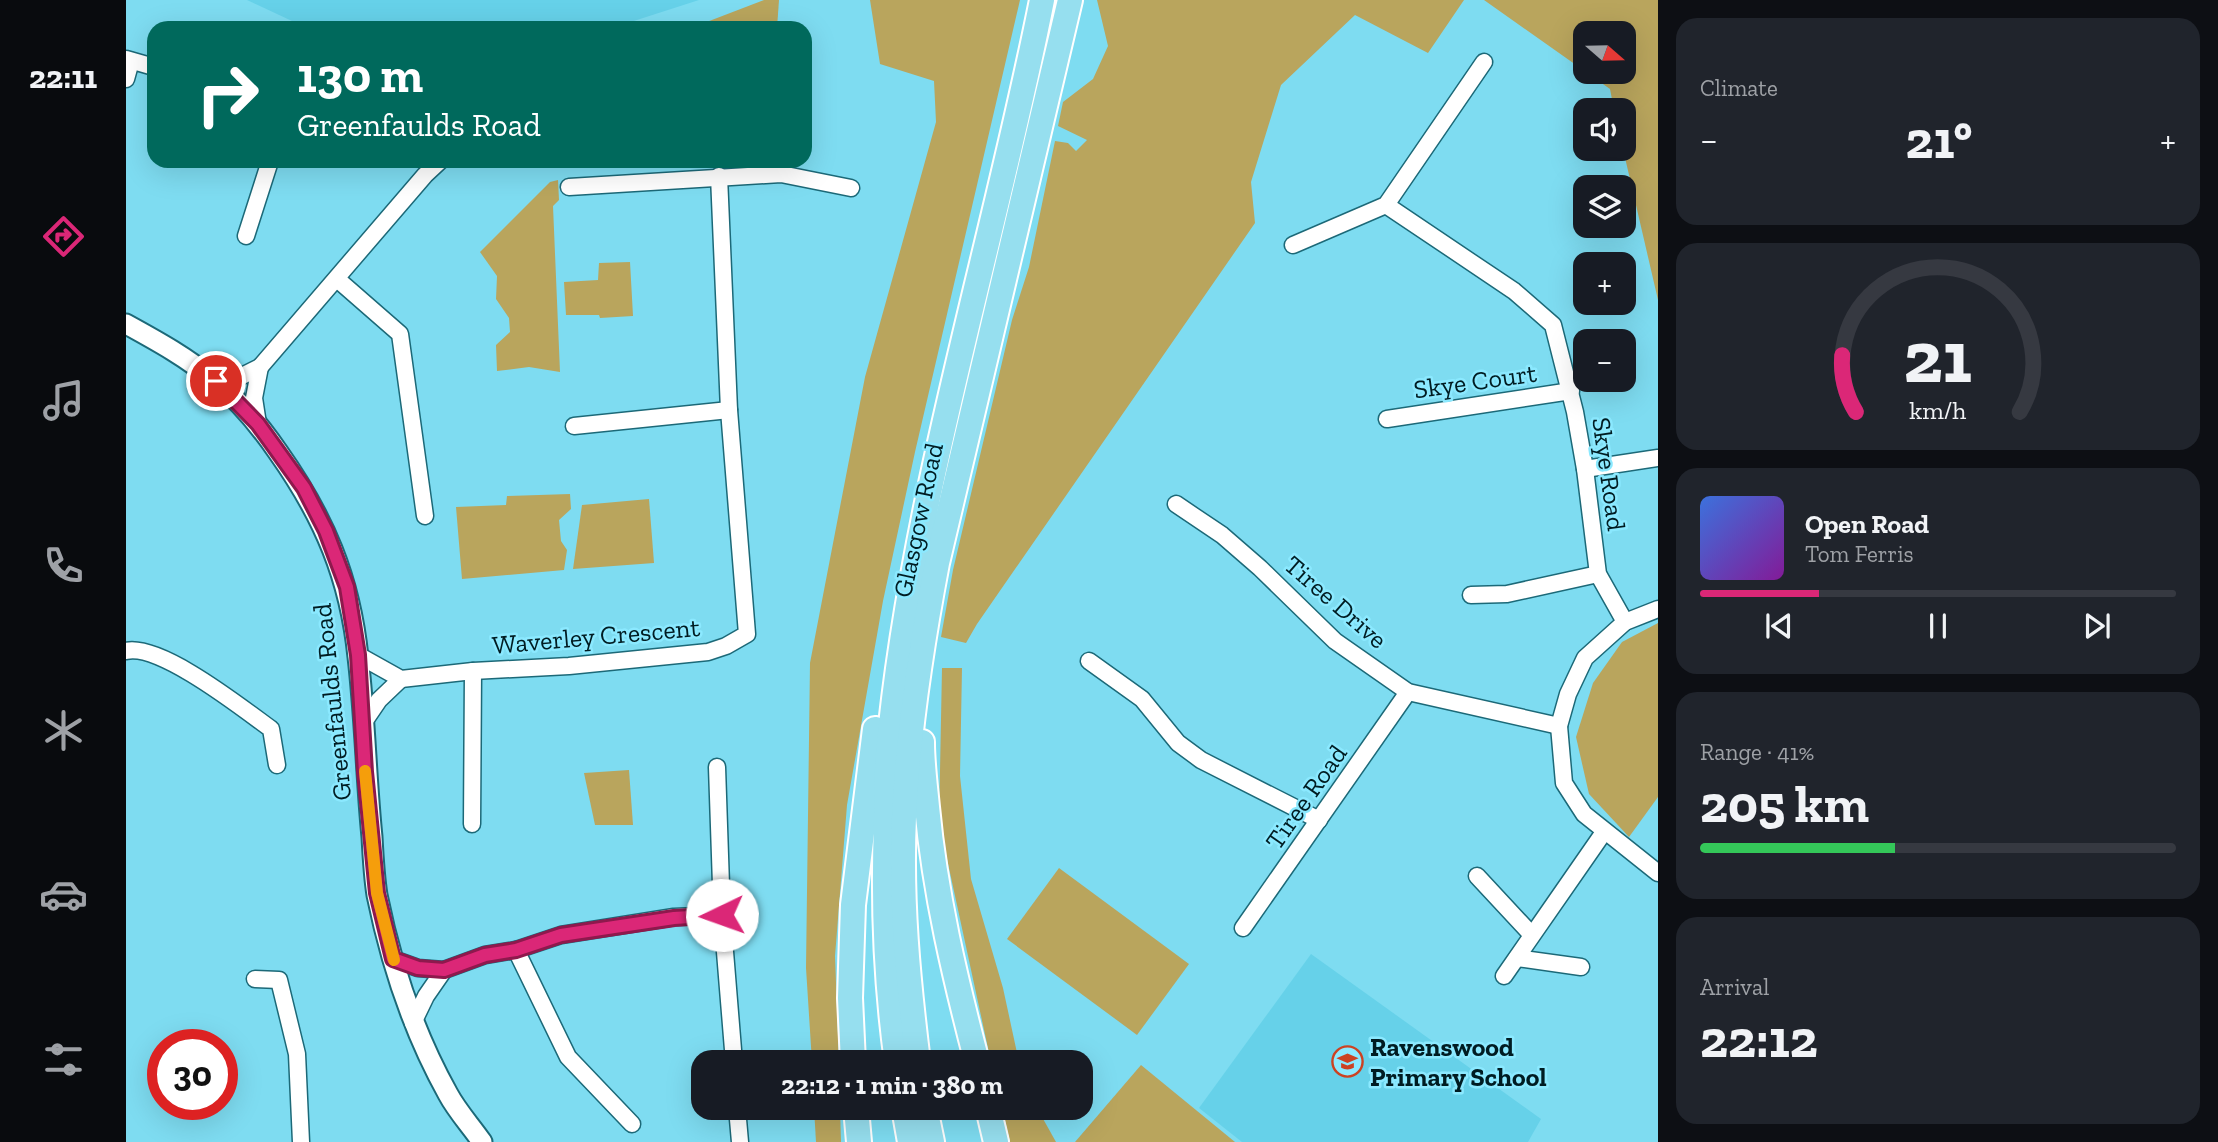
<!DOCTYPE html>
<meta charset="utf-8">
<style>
body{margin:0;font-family:"Zilla Slab",serif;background:#20242c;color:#f1f3f6;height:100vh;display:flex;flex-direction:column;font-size:26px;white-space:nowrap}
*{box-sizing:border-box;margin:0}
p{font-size:23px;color:#9ea1a6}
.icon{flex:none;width:38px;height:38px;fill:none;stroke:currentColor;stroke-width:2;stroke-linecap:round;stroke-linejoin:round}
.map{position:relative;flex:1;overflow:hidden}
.sheet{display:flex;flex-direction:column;gap:18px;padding:18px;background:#0d0f14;width:560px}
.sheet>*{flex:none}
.hud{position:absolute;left:21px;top:21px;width:665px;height:147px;border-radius:21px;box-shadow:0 7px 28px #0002;background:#00695c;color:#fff;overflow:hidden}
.needle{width:46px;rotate:110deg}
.fabs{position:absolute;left:1447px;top:21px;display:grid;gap:14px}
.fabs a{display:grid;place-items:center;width:63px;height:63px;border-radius:14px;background:#171b24;box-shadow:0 7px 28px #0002;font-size:35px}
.speed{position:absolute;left:21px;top:1029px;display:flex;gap:14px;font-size:35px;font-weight:700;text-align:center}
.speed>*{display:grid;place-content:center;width:91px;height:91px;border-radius:50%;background:#171b24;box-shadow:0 7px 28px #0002;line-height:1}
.speed .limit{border:10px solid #d22;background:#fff;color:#111}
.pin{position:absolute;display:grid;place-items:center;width:60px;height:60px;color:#fff;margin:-30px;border:4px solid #fff;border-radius:50%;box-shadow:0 2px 7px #0007}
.me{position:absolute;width:77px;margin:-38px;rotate:267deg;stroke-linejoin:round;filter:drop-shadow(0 0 5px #0008)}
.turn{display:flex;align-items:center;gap:24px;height:147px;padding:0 35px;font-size:32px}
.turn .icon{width:91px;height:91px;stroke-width:2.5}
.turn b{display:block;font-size:49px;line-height:60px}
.big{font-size:52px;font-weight:700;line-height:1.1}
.sheet .widget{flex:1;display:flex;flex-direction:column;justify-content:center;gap:10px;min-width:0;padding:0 24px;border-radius:21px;background:#20242c}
.sheet .dial{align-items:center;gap:0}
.dial svg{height:182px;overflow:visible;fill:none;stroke:#363941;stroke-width:7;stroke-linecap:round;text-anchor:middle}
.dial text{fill:#f1f3f6;stroke:none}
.song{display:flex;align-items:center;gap:21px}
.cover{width:84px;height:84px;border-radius:10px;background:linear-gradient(135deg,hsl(220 70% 55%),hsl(290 70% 35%))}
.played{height:7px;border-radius:4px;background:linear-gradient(90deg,#db2777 25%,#363941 25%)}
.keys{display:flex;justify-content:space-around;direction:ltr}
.heat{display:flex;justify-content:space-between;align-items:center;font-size:38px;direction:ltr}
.charge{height:10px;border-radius:5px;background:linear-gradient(90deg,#34c759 41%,#363941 0)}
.trip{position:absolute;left:565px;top:1050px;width:402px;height:70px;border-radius:21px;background:#171b24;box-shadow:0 7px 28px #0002;font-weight:700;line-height:70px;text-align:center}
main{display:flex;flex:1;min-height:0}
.tabs{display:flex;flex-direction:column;width:126px;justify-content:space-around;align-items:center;background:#090b0e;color:#9ea1a6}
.tabs .icon{width:49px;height:49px}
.tabs .active{color:#db2777}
.tabs b{font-size:32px;color:#f1f3f6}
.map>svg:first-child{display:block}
</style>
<main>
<nav class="tabs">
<b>22:11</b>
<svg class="icon active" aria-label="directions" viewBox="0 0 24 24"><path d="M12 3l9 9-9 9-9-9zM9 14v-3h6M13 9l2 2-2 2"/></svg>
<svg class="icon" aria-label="music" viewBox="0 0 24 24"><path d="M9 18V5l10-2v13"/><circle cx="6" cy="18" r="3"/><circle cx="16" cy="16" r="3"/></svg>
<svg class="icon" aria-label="phone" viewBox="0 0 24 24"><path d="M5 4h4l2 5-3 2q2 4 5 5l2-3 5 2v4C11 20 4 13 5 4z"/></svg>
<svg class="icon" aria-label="climate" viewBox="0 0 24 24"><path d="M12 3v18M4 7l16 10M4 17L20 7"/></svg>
<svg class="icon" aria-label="car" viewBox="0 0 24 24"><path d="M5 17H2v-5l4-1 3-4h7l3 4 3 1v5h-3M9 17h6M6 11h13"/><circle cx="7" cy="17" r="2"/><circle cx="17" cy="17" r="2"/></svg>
<svg class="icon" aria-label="filters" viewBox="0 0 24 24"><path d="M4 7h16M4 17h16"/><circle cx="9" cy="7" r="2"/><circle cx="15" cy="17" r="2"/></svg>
</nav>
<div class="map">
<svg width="1532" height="1142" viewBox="0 0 1532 1142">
<rect width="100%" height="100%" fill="#7edcf1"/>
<g fill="#66d1e9">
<path d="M121,0H573L486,28H279L166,21Z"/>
<path d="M1185,954L1415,1119L1402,1142H1116L1073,1108Z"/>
</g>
<g fill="#b9a55d" fill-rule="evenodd">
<path d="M638,0H653L651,28H565Z"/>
<path d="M744,0H894L789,452L757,601L721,805L709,956L713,1062H686L680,968L684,663L739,377L810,122L808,81L754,64Z"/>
<path d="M971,0H1338L1302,53L1229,15L1155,85L1125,182L1129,223L851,624L840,643L815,637L827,570L886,320L903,267L929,141L942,143L950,151L961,140L932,126L937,102L967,79L982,46Z"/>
<path d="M1358,0H1532V300L1497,149L1498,110H1488L1484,89ZM1460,33H1498V72H1460Z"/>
<path d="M432,180L433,200L427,206L434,372L403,367L371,371L370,345L384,332L383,318L370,299L371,276L354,252L424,182Z"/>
<path d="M504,262L507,316L474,318L473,315H440L438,282L472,280L473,263Z"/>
<path d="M444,494L445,509L433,520L435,541L441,550L438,570L336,579L330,507L380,505L381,496Z"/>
<path d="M523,499L528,563L447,569L456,505Z"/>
<path d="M1532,623V797L1503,837L1463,794L1450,737L1467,683L1496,642Z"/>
<path d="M816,668H836L834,776L845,879L877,988L893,1062H865L813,822Z"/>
<path d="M503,770L507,825H469L458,773Z"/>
<path d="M933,868L1063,964L1011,1035L881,939Z"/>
<path d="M1015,1065L1109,1142H949Z"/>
<path d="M688,1108H714L715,1142H690Z"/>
<path d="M876,1108H911L930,1142H884Z"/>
</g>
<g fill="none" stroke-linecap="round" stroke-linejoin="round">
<defs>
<g id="minor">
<path d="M0,59L28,67"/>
<path d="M0,79L5,61"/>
<path d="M443,187L655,174L725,188"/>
<path d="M1260,205L1388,291L1427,325L1449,412L1459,469L1472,574L1499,622"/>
<path d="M120,236L144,161"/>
<path d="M1167,245L1260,205L1358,62"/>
<path d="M211,279L274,334L299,516"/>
<path d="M90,381L108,380L134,367L299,175L314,161"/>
<path d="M1261,419L1445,391"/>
<path d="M132,424L128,398L134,367"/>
<path d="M448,426L603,410"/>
<path d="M1459,469L1532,458"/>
<path d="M1050,504L1096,535L1134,568L1209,641L1282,692L1433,726"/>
<path d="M1345,595L1381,594L1472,574"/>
<path d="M1532,609L1499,622L1459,658L1442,694L1433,726L1438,783L1458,814L1532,873"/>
<path d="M0,651C34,643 116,708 145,729L151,765"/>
<path d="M232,655L275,679L347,671L443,666L582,652L600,646L621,634L603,410L593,176"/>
<path d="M963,661L1016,699L1052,743L1075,760L1193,820"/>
<path d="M238,722L253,700L275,679"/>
<path d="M591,767L596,915L608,1062"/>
<path d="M346,824L347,671"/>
<path d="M1351,876L1405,934"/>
<path d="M1117,928L1282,692"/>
<path d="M390,950L442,1057L506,1124"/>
<path d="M1391,958L1455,967"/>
<path d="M267,959L292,968L318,970L359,955L390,950L435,935L548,917L596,915"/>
<path d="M1378,976L1478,832"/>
<path d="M129,979L153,980L171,1054L175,1142"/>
<path d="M287,1023L300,996L318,970"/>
<path d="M611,1108L614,1142"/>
</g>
<path id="tertiary" d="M0,324C31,341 62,358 89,381C114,401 134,426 152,452C198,517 224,578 232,657C239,717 240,777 246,837C247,856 248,876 251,895C265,964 288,1033 322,1094C331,1111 345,1126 356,1142"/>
<g id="primary">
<path d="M796,742C796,764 799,786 801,807C809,894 829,978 851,1062"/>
<path d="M727,1062L724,998L727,905L749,729"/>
<path d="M771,1062C760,983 757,904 760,824C760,801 760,777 762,754C786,497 866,252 916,0"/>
<path d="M792,1062C782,981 774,899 778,817C782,731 795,647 811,563L944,0"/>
<path d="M730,1108L733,1142"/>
<path d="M778,1108L784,1142"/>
<path d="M799,1108L806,1142"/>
<path d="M862,1108L870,1142"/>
</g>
</defs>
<use href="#minor" stroke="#1c6978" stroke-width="19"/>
<use href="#tertiary" stroke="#1c6978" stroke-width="23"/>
<use href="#primary" stroke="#fff" stroke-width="28"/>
<use href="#minor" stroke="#fff" stroke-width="16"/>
<use href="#tertiary" stroke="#fff" stroke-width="19"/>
<use href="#primary" stroke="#96dfef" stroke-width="24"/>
</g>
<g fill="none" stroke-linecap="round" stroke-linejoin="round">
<defs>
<path id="route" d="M90,381L132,424L178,488L200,531L221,587L232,655L239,772L251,893L267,959L292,968L318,970L359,955L390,950L435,935L548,918L596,915"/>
</defs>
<use href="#route" stroke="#8e194d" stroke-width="18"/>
<use href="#route" stroke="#db2777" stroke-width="12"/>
<path stroke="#f59e0b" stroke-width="12" d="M239,771L251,893L268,960"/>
</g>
<defs>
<symbol id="school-ring" viewBox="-11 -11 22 22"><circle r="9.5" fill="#8be9ff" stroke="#cc4222" stroke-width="1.5"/><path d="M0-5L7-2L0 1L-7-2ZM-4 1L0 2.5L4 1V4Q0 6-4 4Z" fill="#cc4222"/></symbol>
</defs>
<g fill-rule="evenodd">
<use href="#school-ring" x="1204" y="1044" width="35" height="35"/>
</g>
<g text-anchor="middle" stroke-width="5" stroke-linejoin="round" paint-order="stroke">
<g font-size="26" fill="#001c22" stroke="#8be9ff">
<text transform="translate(1349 381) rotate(-8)" y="9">Skye Court</text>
<text transform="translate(1483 474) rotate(82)" y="9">Skye Road</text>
<text transform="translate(792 520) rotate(-78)" y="9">Glasgow Road</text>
<text transform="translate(1210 602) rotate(41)" y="9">Tiree Drive</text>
<text transform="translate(470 636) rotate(-5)" y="9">Waverley Crescent</text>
<text transform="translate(206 702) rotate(-96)" y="9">Greenfaulds Road</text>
<text transform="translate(1180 797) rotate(-55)" y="9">Tiree Road</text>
</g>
<g font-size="26" font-weight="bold" fill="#001c22" stroke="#8be9ff" text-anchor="start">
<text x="1244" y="1056">Ravenswood<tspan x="1244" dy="30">Primary School</tspan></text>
</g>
</g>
</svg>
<div class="fabs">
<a><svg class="needle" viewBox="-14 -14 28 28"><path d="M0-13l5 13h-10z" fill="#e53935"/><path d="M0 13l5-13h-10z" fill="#9ea1a6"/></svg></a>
<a><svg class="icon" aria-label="sound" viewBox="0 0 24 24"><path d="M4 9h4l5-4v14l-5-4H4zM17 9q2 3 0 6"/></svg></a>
<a><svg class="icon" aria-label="layers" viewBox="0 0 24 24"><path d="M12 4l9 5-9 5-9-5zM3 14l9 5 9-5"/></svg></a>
<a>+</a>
<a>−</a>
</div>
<div class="speed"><div class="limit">30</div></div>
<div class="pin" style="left:90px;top:381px;background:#d93025"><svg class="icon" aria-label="arrive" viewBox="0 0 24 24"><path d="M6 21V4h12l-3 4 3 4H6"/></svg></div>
<svg class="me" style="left:596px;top:915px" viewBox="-20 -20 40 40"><circle r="19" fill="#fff"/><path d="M0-13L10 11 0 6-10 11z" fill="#db2777"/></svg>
<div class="trip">22:12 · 1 min · 380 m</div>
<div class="hud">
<div class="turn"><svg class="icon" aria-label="right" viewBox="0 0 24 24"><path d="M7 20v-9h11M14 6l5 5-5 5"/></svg><div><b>130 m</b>Greenfaulds Road</div></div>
</div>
</div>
<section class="sheet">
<div class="widget"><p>Climate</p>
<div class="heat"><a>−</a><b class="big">21°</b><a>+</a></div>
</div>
<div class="widget dial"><svg viewBox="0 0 100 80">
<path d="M14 69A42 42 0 1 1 86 69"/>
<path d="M14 69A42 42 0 0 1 8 44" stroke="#db2777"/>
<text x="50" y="56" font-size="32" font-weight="700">21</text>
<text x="50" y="72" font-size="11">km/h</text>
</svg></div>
<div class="widget">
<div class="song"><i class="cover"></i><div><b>Open Road</b><p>Tom Ferris</p></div></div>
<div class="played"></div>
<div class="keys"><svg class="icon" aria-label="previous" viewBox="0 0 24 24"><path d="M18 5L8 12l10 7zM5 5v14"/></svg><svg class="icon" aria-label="pause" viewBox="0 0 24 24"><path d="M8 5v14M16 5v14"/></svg><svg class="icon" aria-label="next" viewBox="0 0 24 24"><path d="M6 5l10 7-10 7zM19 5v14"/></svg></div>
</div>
<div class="widget"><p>Range · 41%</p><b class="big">205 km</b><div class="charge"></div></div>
<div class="widget"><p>Arrival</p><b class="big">22:12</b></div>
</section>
</main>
